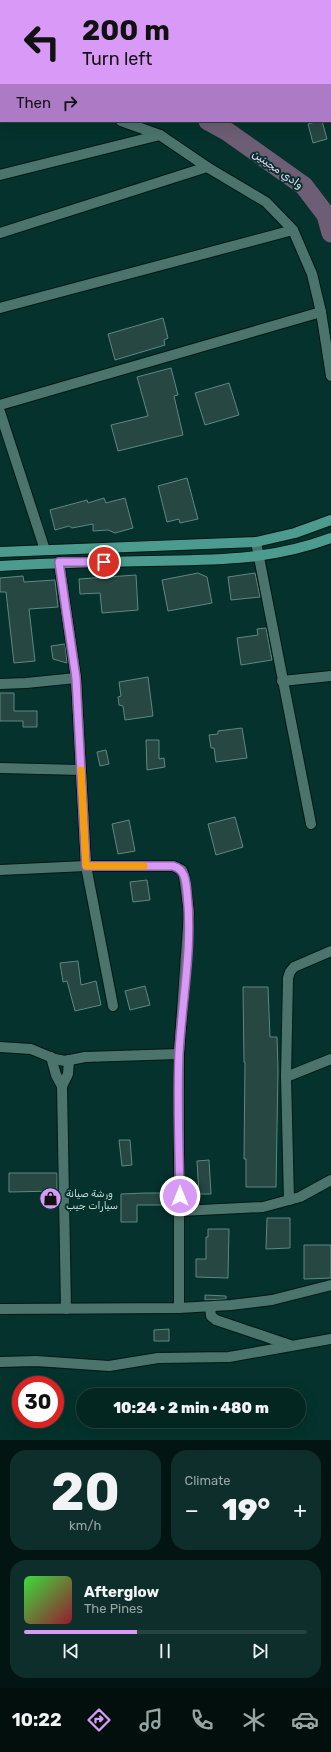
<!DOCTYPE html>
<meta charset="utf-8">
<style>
body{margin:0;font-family:Rubik,Cairo,sans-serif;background:#0d2e2a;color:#f1f3f6;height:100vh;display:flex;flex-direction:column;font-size:15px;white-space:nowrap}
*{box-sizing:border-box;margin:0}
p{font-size:13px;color:#97a5a5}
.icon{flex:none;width:22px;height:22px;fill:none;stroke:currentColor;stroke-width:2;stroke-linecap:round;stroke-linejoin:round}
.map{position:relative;height:1440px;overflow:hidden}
.sheet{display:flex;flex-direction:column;gap:10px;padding:10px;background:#021512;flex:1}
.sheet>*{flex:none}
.hud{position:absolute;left:0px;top:0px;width:331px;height:122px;box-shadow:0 4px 16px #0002,0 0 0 1px #25433f;background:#d99af7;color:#111;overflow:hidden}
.speed{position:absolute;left:12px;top:1376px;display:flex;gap:8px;font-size:20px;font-weight:700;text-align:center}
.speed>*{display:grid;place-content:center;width:52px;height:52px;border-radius:50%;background:#042621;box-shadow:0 4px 16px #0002,0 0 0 1px #25433f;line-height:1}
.speed .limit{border:6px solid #d22;background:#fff;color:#111}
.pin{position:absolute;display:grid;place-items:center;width:34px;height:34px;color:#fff;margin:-17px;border:2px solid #fff;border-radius:50%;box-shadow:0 1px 4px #0007}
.me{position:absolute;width:44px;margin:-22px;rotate:0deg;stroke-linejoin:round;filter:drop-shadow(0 0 3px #0008)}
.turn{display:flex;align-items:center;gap:14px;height:84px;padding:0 16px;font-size:18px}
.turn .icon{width:52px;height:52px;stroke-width:2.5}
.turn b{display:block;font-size:28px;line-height:34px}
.then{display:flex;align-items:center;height:38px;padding:0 16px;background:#0003;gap:8px;font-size:15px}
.big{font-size:30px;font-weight:800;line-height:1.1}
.sheet .widget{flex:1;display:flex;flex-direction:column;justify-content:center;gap:6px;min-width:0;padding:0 14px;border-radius:16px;background:#0d2e2a}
.sheet .dial{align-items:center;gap:0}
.dial b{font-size:52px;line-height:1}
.song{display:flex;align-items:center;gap:12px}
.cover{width:48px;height:48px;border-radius:6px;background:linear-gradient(135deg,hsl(120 70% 55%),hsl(350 70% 35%))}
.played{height:4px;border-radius:2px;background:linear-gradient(90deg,#d99af7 40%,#25433f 40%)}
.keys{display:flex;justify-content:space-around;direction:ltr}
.heat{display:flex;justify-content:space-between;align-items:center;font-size:22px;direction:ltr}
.sheet .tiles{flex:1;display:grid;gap:10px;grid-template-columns:1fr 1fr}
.widget:last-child{grid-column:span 2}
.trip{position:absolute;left:76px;top:1388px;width:230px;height:40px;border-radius:20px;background:#042621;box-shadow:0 4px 16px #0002,0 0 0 1px #25433f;font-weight:800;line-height:40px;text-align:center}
.dock{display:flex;height:64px;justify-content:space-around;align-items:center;background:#020f0d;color:#97a5a5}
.dock .icon{width:28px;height:28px}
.dock .current{color:#d99af7}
.dock b{font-size:18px;color:#f1f3f6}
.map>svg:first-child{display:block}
</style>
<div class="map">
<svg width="331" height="1440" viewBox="0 0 331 1440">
<rect width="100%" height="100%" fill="#05322c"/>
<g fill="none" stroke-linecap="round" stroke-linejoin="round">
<g stroke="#6e5e75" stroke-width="19">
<path d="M0,45H1"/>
<path d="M208,121L228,132L304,186L326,215L331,233"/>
</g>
</g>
<g fill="#264742" stroke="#5f8881">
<path d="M319,121H322L327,139L313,143L308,124Z"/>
<path d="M163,318L168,338L164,340L165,345L115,360L108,334Z"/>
<path d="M171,368L178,395L174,396L183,435L118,451L111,425L148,416L137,377Z"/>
<path d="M229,383L239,415L205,425L195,393Z"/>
<path d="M187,478L198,519L180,523L179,519L167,522L158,486Z"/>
<path d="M104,498L106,503L125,498L133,528L115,533L108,530L93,531V524L72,528L69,526L55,530L50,510L87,500L88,503Z"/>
<path d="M198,573L207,577L212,603L168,611L162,580Z"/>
<path d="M255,573L260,597L231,600L228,577Z"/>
<path d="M136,575L138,610L102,613L100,593L80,594L79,579Z"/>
<path d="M23,576L24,582L55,580L58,607L29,609L35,661L14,663L6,592H0V578Z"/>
<path d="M266,628L272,660L241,665L237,638L258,635L257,629Z"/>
<path d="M65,644L67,663L53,659L51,646Z"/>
<path d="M148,677L153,716L125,720L123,706L119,705L118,697L121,696L119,682Z"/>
<path d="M0,693H14V711H37V727H23V721H0Z"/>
<path d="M242,728L247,758L216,762L214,748H211L209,735L218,734V731Z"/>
<path d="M146,740H159V759L164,758L165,767L147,770Z"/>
<path d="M106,750L109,764L100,766L97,752Z"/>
<path d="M235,817L243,847L216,855L208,824Z"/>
<path d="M129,820L135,851L118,854L112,824Z"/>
<path d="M147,880L150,900L133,902L130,882Z"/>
<path d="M78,961L81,985L96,981L101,1005L75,1011L67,981L63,982L60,963Z"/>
<path d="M145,986L150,1005L130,1010L125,991Z"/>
<path d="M243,987H268L270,1037H277L278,1069L276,1187H246V1159H244L245,1062H244Z"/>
<path d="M119,1140H130L132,1165L122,1166Z"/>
<path d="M209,1160L211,1194H199L197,1161Z"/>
<path d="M9,1173H57V1191L9,1192Z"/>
<path d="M145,1193H170V1205H137V1222H121V1194Z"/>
<path d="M267,1218H290V1248L266,1249Z"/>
<path d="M208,1229H229L228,1278L196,1277V1259H206V1237H208Z"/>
<path d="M304,1245H331V1278L304,1279Z"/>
<path d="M205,1295L226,1296V1299L205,1300Z"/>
<path d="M169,1329V1341H154V1330Z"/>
</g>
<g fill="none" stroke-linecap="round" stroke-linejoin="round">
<defs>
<g id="minor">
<path d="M0,82L1,83"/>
<path d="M121,121L160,135L207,167L266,202L293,230L312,274L321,312L331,376"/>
<path d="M0,175L160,135"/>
<path d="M0,233L207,167"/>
<path d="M0,308L293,230"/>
<path d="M0,405L321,312"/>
<path d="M0,412L45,550"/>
<path d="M256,542L311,824"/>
<path d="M59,562L76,678L86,866L113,1006"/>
<path d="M282,681L331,676"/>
<path d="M0,684L26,683L76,678"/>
<path d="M0,768L81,770"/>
<path d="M0,870L86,866H173L182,870L184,875L189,913L179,1054V1308"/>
<path d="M0,1047L31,1049L55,1059L65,1061L85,1057L179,1054"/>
<path d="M51,1057L56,1075L62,1086"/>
<path d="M286,1077L331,1059"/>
<path d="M289,1200L286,1077L288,978L290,972L294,967L331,951"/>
<path d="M180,1211L263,1207L300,1197L331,1180"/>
<path d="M210,1307L211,1316L216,1320L290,1345"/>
<path d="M0,1309L179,1308L231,1305L272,1300L331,1285"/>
<path d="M66,1309L62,1086L68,1074L69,1060"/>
<path d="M0,1362L36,1361L109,1366L158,1358L229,1357L331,1339"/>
</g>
<g id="primary">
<path d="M0,552L256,542L295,533L331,520"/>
<path d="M0,566C50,563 99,562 149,561C213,560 270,561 331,538"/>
</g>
<g id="trunk">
<path d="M303,0V1"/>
<path d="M323,0L324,1"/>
<path d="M330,25L331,28"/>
<path d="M330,108L331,111"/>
</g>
</defs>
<use href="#minor" stroke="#001814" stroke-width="12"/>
<use href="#primary" stroke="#001814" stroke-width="12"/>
<use href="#trunk" stroke="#001814" stroke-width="13"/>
<use href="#minor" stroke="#4b746d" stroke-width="10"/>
<use href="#primary" stroke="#4c9b8f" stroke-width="10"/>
<use href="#trunk" stroke="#4ca89a" stroke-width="11"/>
</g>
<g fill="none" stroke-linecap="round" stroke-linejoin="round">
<defs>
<path id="route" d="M104,562H59L76,678L86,866H173C185,869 186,881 187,893C193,946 182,1000 179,1053C177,1100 179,1148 180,1196"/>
</defs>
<use href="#route" stroke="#8d64a1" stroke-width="10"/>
<use href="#route" stroke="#d99af7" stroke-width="7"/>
<path stroke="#f59e0b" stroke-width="7" d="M81,770L86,866H144"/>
</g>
<defs>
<symbol id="shop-disc" viewBox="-11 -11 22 22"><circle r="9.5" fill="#d99af7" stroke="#05322c"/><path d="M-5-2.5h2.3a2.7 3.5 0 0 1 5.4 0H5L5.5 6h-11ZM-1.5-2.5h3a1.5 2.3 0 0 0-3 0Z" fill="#111"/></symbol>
</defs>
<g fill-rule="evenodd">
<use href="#shop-disc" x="38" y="1186" width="25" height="25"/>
</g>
<g text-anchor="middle" stroke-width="4" stroke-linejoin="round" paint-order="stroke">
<g font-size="10" fill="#c9dfda" stroke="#05322c" text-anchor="start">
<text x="66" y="1197">ورشة صيانة<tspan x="66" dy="12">سيارات جيب</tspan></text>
</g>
<g font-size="11" font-style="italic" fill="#efd6fc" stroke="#05322c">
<text transform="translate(278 169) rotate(35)" y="4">وادي مجينين</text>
</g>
</g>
</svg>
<div class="speed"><div class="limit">30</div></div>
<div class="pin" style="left:104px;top:562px;background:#d93025"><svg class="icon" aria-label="arrive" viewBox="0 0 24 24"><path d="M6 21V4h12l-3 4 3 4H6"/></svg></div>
<svg class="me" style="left:180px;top:1196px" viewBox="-20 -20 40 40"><circle r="17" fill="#d99af7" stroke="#fff" stroke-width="3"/><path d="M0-11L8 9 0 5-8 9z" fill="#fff"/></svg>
<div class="trip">10:24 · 2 min · 480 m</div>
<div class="hud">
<div class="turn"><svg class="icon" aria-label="left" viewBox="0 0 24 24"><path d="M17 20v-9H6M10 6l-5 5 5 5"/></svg><div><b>200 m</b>Turn left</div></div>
<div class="then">Then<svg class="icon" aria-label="right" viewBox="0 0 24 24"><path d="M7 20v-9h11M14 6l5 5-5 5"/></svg></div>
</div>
</div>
<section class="sheet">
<div class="tiles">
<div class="widget dial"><b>20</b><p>km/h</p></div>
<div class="widget"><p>Climate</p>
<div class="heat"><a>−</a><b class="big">19°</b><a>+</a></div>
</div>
<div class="widget">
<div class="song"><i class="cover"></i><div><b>Afterglow</b><p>The Pines</p></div></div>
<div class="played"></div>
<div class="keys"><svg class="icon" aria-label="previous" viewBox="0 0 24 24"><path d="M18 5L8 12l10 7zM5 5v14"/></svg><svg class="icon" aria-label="pause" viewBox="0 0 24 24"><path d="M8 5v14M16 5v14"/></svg><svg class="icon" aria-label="next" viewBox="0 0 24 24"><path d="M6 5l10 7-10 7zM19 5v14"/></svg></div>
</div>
</div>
</section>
<nav class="dock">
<b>10:22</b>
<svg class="icon current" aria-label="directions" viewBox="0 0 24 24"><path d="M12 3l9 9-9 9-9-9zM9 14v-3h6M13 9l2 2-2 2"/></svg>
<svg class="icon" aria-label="music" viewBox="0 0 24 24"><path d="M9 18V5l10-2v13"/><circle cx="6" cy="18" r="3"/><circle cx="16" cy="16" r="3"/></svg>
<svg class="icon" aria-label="phone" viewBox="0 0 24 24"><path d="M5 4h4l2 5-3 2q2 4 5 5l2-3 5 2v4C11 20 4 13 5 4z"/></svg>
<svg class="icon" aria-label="climate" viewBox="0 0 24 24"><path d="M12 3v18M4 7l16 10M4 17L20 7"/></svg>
<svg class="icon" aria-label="car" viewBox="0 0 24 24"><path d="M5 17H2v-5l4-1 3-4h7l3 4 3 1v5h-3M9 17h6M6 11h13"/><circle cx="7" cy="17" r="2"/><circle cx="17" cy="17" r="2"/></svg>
</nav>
